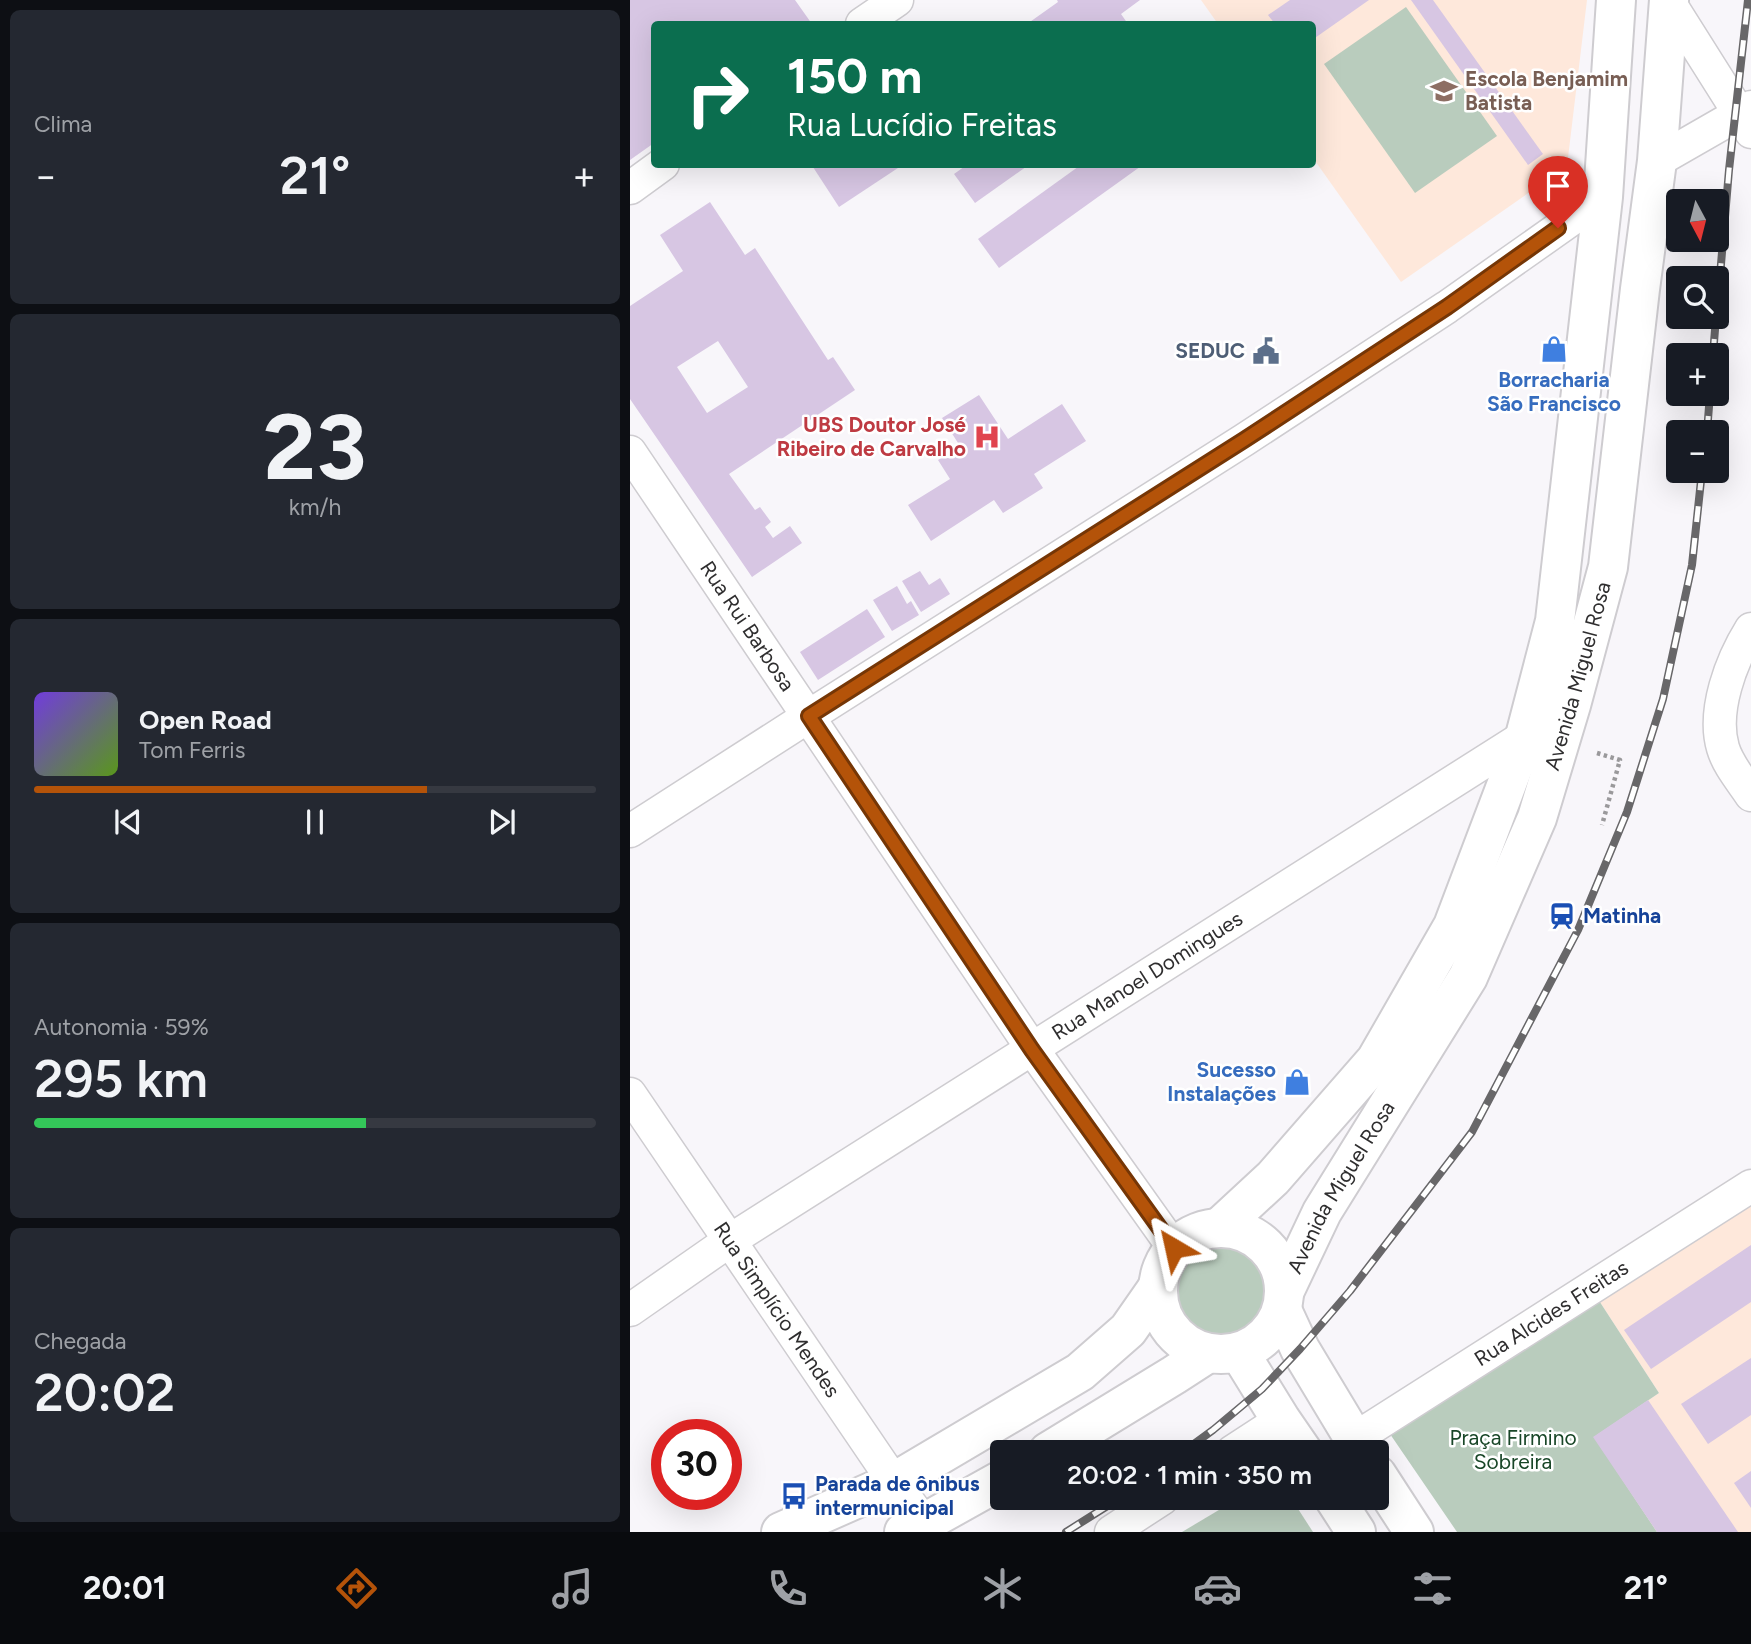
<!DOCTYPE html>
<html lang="pt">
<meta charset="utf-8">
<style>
body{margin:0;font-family:Figtree,sans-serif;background:#242831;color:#f1f3f6;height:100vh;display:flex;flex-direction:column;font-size:26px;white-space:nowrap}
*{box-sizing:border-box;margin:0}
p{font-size:23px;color:#9ea1a6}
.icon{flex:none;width:38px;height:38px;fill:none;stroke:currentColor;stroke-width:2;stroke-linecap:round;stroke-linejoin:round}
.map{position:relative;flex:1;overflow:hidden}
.drawer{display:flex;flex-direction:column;gap:10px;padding:10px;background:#0d0f14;width:630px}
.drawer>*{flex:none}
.hud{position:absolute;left:21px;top:21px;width:665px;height:147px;border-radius:7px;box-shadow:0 7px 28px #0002;background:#0b6e4f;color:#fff;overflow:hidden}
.needle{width:46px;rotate:173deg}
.fabs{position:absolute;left:1036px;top:189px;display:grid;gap:14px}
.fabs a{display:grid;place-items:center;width:63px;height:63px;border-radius:7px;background:#171b24;box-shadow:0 7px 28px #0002;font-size:35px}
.speed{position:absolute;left:21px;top:1419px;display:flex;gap:14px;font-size:35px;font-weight:700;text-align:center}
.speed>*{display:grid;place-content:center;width:91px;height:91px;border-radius:50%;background:#171b24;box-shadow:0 7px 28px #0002;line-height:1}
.speed .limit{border:10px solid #d22;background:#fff;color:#111}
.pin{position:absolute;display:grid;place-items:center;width:60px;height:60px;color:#fff;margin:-72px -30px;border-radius:50% 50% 50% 0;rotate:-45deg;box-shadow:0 0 7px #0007}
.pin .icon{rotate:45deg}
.me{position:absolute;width:77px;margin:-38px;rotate:324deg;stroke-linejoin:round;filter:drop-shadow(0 0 5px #0008)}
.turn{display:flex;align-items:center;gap:24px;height:147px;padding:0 21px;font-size:32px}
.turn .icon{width:91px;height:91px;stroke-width:2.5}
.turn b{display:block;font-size:49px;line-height:60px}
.big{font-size:52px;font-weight:600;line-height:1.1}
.drawer .tile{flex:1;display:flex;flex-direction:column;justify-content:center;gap:10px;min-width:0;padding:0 24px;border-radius:10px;background:#242831}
.drawer .dial{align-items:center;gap:0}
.dial b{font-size:91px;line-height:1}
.song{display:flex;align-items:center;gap:21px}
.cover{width:84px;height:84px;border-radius:10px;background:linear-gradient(135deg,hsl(260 70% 55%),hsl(90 70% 35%))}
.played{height:7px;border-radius:4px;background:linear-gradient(90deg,#b45309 70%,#363941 70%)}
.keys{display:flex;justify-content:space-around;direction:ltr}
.heat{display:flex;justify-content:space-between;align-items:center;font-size:38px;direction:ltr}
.charge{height:10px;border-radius:5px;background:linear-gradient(90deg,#34c759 59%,#363941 0)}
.trip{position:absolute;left:360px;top:1440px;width:399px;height:70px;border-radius:7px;background:#171b24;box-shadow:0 7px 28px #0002;font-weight:600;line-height:70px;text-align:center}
.tabs{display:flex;height:112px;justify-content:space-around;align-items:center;background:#090b0e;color:#9ea1a6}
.tabs .icon{width:49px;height:49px}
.tabs .active{color:#b45309}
.tabs b{font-size:32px;color:#f1f3f6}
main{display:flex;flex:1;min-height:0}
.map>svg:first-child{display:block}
</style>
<main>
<section class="drawer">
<div class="tile"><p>Clima</p>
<div class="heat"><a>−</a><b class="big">21°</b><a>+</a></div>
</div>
<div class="tile dial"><b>23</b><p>km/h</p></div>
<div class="tile">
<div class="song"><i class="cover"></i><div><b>Open Road</b><p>Tom Ferris</p></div></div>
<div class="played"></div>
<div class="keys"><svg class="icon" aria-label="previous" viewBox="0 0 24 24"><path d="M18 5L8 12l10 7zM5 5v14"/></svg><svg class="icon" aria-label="pause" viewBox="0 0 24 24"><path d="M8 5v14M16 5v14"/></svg><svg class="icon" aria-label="next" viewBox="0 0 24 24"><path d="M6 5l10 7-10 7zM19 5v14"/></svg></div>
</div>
<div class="tile"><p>Autonomia · 59%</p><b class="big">295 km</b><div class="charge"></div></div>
<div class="tile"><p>Chegada</p><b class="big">20:02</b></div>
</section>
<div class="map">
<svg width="1121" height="1532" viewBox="0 0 1121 1532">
<rect width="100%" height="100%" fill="#f8f6fa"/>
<g fill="#fee8db">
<path d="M571,0H957L937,166L771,282L683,158L682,24H588Z"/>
<path d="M1121,1197V1532H1027L963,1437L1029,1393L966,1296Z"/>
</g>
<g fill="#b9ccbd">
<path d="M776,7L867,136L785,193L694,64Z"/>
<circle cx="591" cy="1291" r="47"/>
<path d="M966,1296L1029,1393L964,1437L1027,1532H827L760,1434Z"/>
<path d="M609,1498H661L683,1532H552Z"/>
</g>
<g fill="#d7c6e3" fill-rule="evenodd">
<path d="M0,0H165L182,24H24V143L0,160Z"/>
<path d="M427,0H510L491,14L498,24H397L428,2Z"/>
<path d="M660,0H739L682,40V24H645L638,15Z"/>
<path d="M781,0H803L913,154L898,165Z"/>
<path d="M181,164H274L209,207Z"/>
<path d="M338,164H400L345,203L324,174Z"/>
<path d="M452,164H514L369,268L348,239Z"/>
<path d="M80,202L115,255L125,248L198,360L203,357L225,390L99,474L125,510L130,507L141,522L135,527L143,538L160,526L172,543L122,577L0,399V306L53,271L30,235ZM88,341L118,387L77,413L47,367Z"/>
<path d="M349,395L378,439L432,404L456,441L404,474L413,488L373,513L364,500L301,541L278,505L320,479L308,460L330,446L312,418Z"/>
<path d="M290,571L299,585L310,578L320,594L291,612L272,581Z"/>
<path d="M267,586L277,604L281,601L289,615L262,631L243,600Z"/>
<path d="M237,609L255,637L188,680L170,652Z"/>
<path d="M1121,1245V1302L1021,1369L994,1330Z"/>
<path d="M1121,1358V1415L1078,1444L1051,1404Z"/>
<path d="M1018,1400L1108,1532H1027L963,1437Z"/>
<path d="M1121,1471V1508L1104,1483Z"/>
</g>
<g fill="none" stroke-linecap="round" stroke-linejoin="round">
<defs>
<g id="street">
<path d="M1039,2L1121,132"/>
<path d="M232,24L267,0"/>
<path d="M1027,161L1121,107"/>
<path d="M0,188L33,164"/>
<path id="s1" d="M0,452L403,1050L544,1248"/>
<path d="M1121,629C1101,661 1082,711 1093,748C1098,765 1111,780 1121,795"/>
<path d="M0,831L179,716L614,440L817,307L973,197"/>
<path id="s2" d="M0,1094L264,1482L294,1523"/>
<path id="s3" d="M0,1310L99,1241L895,736"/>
<path id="s4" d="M724,1439L1121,1186"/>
<path d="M602,1452L651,1420"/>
<path d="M481,1532L533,1498"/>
</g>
<g id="secondary">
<path d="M652,1310L670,1349L732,1452"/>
<path d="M609,1352L651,1420L673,1452"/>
<path d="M747,1475L784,1532"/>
<path d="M704,1498L726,1532"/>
</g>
<g id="primary">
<path d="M589,1228L643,1178L746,1060L823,926L895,736L925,621L973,197L986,0"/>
<circle cx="591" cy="1291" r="63"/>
<path id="s5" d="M655,1290L692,1212L838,977L907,818L941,705L978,567L1010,289L1027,161L1039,0"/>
<path d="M418,1452L544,1375L578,1353"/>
<path d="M151,1532L264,1482L450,1372L498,1330L528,1287"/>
<path d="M274,1532L294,1523L373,1479"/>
</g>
</defs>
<use href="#street" stroke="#ceccd0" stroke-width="35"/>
<use href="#secondary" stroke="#ceccd0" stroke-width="42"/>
<use href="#primary" stroke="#ceccd0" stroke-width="42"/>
<path stroke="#9a999b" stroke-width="4.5" stroke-dasharray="3.5 3.5" stroke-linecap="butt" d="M967,753L990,760L972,825"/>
<use href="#street" stroke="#fff" stroke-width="32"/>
<use href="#secondary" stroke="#fff" stroke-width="38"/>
<use href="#primary" stroke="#fff" stroke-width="38"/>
<defs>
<g id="rail">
<path d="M1087,311L1099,170L1118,0"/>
<path d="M1083,355L1086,317"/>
<path d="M1077,432L1080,394"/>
<path d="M553,1452L583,1430L632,1389L670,1349L720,1291L842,1132L948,930L997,812L1033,699L1062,565L1072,471"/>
<path d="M436,1532L490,1498"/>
</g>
</defs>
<use href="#rail" stroke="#686769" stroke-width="8"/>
<use href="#rail" stroke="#fff" stroke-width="5" stroke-dasharray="16" stroke-linecap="butt"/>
</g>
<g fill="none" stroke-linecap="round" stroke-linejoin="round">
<defs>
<path id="route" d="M544,1248L402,1050L179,716L614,440L817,307L928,228"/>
</defs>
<use href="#route" stroke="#753606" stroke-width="18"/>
<use href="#route" stroke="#b45309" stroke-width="12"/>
</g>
<defs>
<symbol id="school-bare" viewBox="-9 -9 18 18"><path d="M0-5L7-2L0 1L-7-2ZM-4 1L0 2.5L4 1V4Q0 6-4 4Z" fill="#8d6e63" stroke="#fff" stroke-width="2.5" paint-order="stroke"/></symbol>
<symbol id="shop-bare" viewBox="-9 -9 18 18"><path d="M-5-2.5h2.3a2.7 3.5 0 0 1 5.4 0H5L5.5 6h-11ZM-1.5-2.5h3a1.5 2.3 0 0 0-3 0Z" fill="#3f7fe0" stroke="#fff" stroke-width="2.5" paint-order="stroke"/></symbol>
<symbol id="civic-bare" viewBox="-9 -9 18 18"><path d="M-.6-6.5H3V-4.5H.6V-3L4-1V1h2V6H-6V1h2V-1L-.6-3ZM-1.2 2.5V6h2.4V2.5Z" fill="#5c6f8a" stroke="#fff" stroke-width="2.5" paint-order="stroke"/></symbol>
<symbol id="hospital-bare" viewBox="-9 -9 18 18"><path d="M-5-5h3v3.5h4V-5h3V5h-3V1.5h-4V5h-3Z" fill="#e0444e" stroke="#fff" stroke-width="2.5" paint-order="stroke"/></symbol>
<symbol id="station-bare" viewBox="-9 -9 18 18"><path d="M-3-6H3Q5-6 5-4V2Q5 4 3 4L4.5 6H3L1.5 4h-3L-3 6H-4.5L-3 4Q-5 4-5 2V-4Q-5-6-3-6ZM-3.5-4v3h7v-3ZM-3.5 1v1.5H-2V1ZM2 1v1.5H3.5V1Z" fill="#1a4fb4" stroke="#fff" stroke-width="2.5" paint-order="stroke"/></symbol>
<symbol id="bus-bare" viewBox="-9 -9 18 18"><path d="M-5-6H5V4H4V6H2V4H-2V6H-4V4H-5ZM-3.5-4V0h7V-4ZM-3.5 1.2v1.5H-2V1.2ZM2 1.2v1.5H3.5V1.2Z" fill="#1a4fb4" stroke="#fff" stroke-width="2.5" paint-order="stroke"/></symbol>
</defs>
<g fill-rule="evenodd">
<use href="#school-bare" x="795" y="72" width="38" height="38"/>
<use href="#shop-bare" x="905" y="330" width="38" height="38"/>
<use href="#civic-bare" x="617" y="332" width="38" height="38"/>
<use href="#hospital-bare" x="338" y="418" width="38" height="38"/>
<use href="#station-bare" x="913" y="897" width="38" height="38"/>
<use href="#shop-bare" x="648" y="1063" width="38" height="38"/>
<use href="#bus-bare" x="145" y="1477" width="38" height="38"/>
</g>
<g text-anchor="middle" stroke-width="5" stroke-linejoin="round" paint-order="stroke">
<g font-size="21" font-weight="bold" fill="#785e54" stroke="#fff" text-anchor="start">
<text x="835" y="86">Escola Benjamim<tspan x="835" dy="24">Batista</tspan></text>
</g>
<g font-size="21" font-weight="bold" fill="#4e5e75" stroke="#fff" text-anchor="end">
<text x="615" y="358">SEDUC</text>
</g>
<g font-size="21" font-weight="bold" fill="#366cbe" stroke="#fff">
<text x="924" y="387">Borracharia<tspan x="924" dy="24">São Francisco</tspan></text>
<text x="646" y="1077" text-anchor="end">Sucesso<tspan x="646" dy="24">Instalações</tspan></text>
</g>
<g font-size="21" font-weight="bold" fill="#be3a42" stroke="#fff" text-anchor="end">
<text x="336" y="432">UBS Doutor José<tspan x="336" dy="24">Ribeiro de Carvalho</tspan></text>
</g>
<g font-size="21" fill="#2f2e2f" stroke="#fff">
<text dy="7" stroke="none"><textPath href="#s1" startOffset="210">Rua Rui Barbosa</textPath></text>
<text dy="7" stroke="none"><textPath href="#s5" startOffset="684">Avenida Miguel Rosa</textPath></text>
<text dy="7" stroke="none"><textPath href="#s3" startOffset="616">Rua Manoel Domingues</textPath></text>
<text dy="7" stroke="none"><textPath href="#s5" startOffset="117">Avenida Miguel Rosa</textPath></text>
<text dy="7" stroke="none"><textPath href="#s2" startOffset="261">Rua Simplício Mendes</textPath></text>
<text dy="7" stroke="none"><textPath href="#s4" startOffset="234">Rua Alcides Freitas</textPath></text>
</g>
<g font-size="21" font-weight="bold" fill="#164399" stroke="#fff" text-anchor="start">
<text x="953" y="923">Matinha</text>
<text x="185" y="1491">Parada de ônibus<tspan x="185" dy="24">intermunicipal</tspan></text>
</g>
<g font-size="21" fill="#184627" stroke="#fff">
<text x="883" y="1445">Praça Firmino<tspan x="883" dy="24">Sobreira</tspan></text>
</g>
</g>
</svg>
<div class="fabs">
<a><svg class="needle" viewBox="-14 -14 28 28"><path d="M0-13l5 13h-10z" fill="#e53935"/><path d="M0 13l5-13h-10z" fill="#9ea1a6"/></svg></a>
<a><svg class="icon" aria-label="search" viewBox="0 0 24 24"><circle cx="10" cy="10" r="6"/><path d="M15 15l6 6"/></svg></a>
<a>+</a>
<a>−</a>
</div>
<div class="speed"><div class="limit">30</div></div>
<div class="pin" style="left:928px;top:228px;background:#d93025"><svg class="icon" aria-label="arrive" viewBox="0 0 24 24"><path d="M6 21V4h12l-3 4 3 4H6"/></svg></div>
<svg class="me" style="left:544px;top:1248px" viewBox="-20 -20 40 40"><path d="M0-17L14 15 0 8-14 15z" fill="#b45309" stroke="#fff" stroke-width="4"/></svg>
<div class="trip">20:02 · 1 min · 350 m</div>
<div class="hud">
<div class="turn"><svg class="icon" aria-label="right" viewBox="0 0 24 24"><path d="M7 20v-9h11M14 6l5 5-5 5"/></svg><div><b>150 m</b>Rua Lucídio Freitas</div></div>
</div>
</div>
</main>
<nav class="tabs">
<b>20:01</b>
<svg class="icon active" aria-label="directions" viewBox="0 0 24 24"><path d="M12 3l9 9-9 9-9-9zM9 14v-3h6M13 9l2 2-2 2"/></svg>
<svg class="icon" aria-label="music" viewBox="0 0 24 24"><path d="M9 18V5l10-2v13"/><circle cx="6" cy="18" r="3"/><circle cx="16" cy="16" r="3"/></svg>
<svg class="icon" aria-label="phone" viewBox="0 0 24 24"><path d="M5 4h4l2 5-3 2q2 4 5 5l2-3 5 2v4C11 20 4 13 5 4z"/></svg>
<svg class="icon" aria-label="climate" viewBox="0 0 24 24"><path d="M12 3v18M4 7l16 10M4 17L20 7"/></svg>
<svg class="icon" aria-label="car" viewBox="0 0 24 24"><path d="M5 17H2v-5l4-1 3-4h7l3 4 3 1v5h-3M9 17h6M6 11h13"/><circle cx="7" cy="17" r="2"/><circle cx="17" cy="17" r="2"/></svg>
<svg class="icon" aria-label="filters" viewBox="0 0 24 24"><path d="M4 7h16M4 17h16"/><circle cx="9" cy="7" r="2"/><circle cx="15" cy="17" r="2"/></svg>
<b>21°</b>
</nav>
